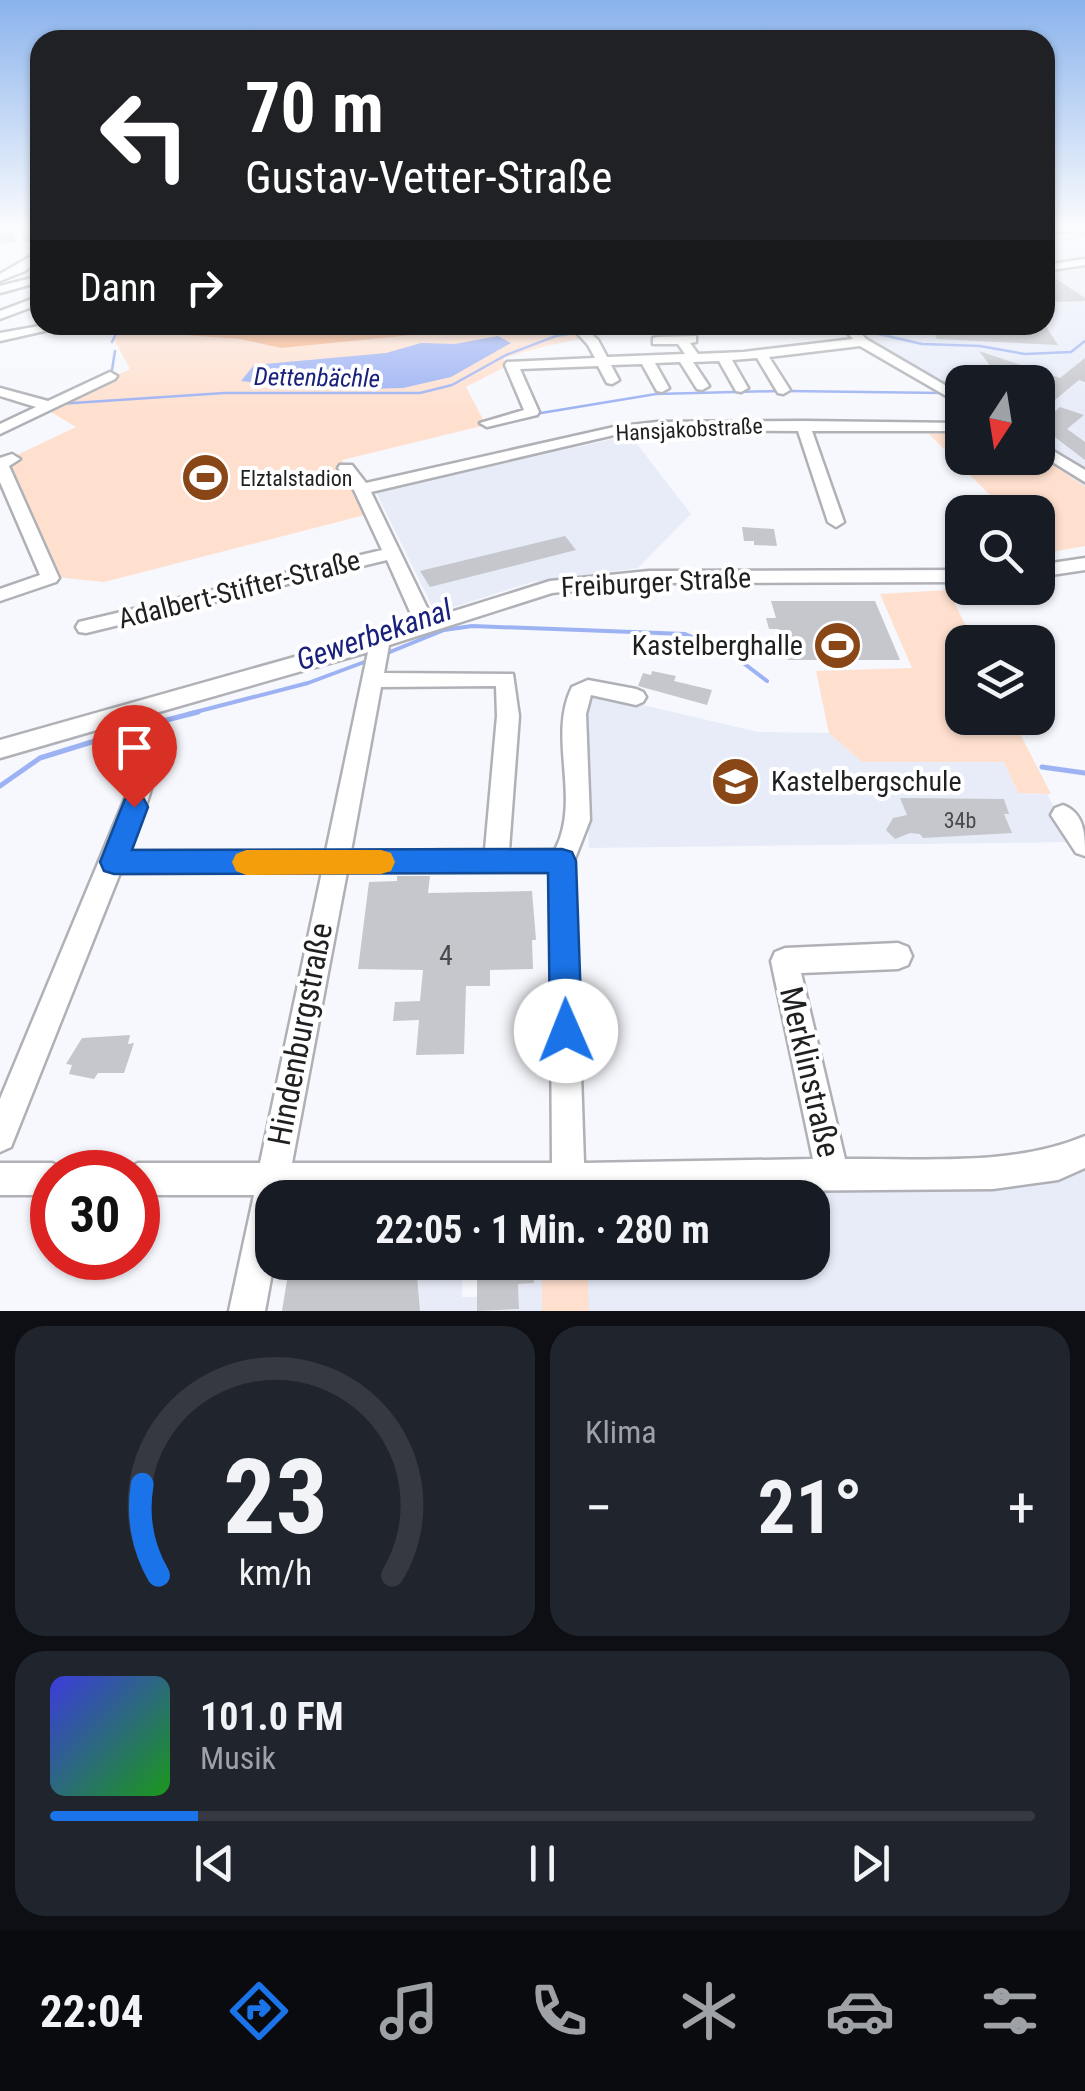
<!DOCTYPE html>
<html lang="de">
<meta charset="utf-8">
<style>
body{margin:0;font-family:"Roboto Condensed",sans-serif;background:#20242c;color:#f1f3f6;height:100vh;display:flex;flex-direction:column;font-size:38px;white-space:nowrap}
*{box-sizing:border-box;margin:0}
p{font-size:32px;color:#9ea1a6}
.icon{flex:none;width:55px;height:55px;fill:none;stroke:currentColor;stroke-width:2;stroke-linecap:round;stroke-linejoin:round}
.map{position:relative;height:1311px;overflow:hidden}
.side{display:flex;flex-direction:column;gap:15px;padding:15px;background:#0d0f14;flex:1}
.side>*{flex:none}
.hud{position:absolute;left:30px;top:30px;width:1025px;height:305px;border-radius:30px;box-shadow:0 2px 8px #0004;background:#202124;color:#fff;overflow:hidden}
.needle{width:65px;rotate:192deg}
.tools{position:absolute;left:945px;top:365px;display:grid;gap:20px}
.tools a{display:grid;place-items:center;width:110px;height:110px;border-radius:20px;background:#171b24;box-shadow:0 2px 8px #0004;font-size:50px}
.speed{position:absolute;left:30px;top:1150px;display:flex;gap:20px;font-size:50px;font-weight:700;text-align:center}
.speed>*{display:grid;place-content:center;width:130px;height:130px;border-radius:50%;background:#171b24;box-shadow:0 2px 8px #0004;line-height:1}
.speed .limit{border:15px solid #d22;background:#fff;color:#111}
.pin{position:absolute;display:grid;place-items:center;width:85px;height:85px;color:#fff;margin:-102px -42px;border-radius:50% 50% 50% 0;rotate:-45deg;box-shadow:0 0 10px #0007}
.pin .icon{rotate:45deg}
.me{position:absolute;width:110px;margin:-55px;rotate:359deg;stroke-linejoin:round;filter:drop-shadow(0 0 8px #0008)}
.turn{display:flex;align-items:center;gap:35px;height:210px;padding:0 50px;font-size:45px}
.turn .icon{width:130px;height:130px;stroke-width:2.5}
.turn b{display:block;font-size:70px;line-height:85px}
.then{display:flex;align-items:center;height:95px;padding:0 50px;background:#0003;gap:20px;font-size:38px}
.big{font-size:75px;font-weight:700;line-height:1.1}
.side .widget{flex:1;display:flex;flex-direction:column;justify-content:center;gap:15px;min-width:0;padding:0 35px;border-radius:30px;background:#20242c}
.side .dial{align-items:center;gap:0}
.dial svg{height:260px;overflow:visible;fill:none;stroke:#363941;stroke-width:7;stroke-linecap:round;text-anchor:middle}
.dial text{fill:#f1f3f6;stroke:none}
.song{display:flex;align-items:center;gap:30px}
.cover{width:120px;height:120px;border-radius:15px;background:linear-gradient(135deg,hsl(240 70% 55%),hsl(120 70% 35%))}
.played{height:10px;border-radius:5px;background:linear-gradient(90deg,#1a73e8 15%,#363941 15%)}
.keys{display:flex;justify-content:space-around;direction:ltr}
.heat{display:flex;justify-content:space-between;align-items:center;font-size:55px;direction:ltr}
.side .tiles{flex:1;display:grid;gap:15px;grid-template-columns:1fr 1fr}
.widget:last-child{grid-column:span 2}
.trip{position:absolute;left:255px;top:1180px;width:575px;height:100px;border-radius:30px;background:#171b24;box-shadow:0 2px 8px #0004;font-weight:700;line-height:100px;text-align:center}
.menu{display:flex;height:160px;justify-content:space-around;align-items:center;background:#090b0e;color:#9ea1a6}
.menu .icon{width:70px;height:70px}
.menu .on{color:#1a73e8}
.menu b{font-size:45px;color:#f1f3f6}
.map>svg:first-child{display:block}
</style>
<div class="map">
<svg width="1085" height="1311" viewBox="0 0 1085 1311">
<rect width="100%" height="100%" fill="#f6f8fd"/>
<g fill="#e7ecf8">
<path d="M1085,235V487L1038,454V382H962V405L852,340L846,329V325H1045V237Z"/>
<path d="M630,435L691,514L638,568L532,582L442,611L433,608L376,492Z"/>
<path d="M592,693L758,732L829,733L862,762H1004L1018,793L1047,794L1073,842L589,848L582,702Z"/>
<path d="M1085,1152V1311H482L519,1309L518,1284L534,1283L533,1263L812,1262V1198L593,1197V1179L993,1173Z"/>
<path d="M417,1263H463L462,1297H477V1311H420Z"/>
</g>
<g fill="#ffe0cf">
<path d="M123,325H158L183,335L241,339L281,348L433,333L466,325H846L850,329C733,323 616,322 504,358L505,367L466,387L486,425L342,460L373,513L104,582L56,577L0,463L76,427L44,408L130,369L114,339Z"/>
<path d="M962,432V458H1038V454L1085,487V546L1051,552L1038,540V512H1007L929,434Z"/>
<path d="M948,590L974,642H962V718H1012L1051,794L1018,793L1004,762H862L829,733L816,671L912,668L880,594Z"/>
<path d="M542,1263H587L589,1311H542Z"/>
</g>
<path fill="#f8b48b" d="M158,325H466L433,333L281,348L240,339L183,335Z"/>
<path fill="#9db2f3" d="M498,336L511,343L451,377L403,388L367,389L363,385L297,387L241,381L254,365L386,353L421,343L455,344Z"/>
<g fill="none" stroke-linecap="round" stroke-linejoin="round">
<g stroke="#9db2f3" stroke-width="2.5">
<path d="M1045,234L1085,232"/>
<path d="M652,325H695"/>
<path d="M820,325H842"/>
<path d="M853,328L922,344L980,346L1025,354L1071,352L1085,341"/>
<path d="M589,334L645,325"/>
<path d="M112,342L120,325"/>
<path d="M112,370L115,351"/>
<path d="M788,391L943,393"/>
<path d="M58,404L224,393H420L452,385L506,355L556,336L624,325"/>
<path d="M535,414L656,394L778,391"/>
</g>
<g stroke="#9db2f3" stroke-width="4">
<path d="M385,654L444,630L472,626L685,634L729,652L767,681"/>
<path d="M188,714L308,683L367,661"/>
</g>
<g stroke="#9db2f3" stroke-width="5">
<path d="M151,724L198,712"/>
<path d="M1042,767L1085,773"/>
<path d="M0,786L40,758L137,728"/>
</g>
</g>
<g fill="#c5c7cc">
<path d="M1049,274L1085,298V301L1056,302L1045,293V275Z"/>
<path d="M930,325H1045L1058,345L937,339Z"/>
<path d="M979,351L1060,378L1085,358V382L1079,380L1050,404L1038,400V382H987L998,376Z"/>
<path d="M1060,407L1084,415L1067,429L1085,442V460L1039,425Z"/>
<path d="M742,527L774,529L777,546L754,545V541H744Z"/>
<path d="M565,536L576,550L430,587L420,571Z"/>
<path d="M771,601H875L900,660H788L779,629H769L766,618H776Z"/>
<path d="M652,671L676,676L674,681L712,690L707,705L638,686L643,673L651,675Z"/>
<path d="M900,798L1004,799L1009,814H1004L1012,833L923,838L920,834L910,833L895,839L886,830L893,818L907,815Z"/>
<path d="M397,876H430L428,893L532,891L536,940H532L533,969L490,970V986H466L464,1054L416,1055L419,1020L393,1021L395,1002L420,1001L423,970L358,969L369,882L397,881Z"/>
<path d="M130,1035L128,1044L134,1043L124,1073H98L94,1079L69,1074L72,1065L66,1064L82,1038Z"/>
<path d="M290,1262H416L420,1311H282Z"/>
<path d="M477,1262H533L534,1283L518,1284L519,1309L477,1311Z"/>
</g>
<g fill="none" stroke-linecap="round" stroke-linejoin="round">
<path stroke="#cbcdd1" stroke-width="15" stroke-dasharray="15 8" stroke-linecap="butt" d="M0,236L40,234"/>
<defs>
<g id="minor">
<path d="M1079,229H1085V233Z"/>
<path d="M40,251V259L25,271L0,281V274Z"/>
<path d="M1085,259V265L1045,271V265Z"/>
<path d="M40,276V282L0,293V286Z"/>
<path d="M40,296V304L0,319V311Z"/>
<path d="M45,325H71L0,341V333Z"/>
<path d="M840,325H853L866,339L962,395V405L860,346L769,357L790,390L783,394L778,393L757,358L732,360L748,388L741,392L736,391L719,361L693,362L709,386L702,390L697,389L680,362L655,363L669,388L662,392L657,391L642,364L611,365L619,380L612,384L607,383L598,366L520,369L539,412L537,415L487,427L480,423L524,410L505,365L507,362L595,358L588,345L577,333L579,330H587L598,340L607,357L685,354L678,344H653V338L657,337L696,336V342L690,343L698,354L744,352L853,339Z"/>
<path d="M110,372L117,376L115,379L0,434V424L36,407L0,396V388L48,401Z"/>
<path d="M803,421L962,423V431H812L844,522L836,527L828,522L798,431L657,430L614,435L371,492L432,618L550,581L649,571L962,570V582L649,583L552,593L389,645L384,673L513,674L519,716L509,850H555C582,798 547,738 572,687L588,680L636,689L643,692L646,697L643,702L636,705L591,695L586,714L590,820L574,861L584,1163L813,1159L771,961L775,952L785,948L898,943L908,947L912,956L908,965L898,969L801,973L845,1159C924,1158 1011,1167 1085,1136V1168L1058,1180L993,1189L286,1195L272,1198L274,1262L265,1311H229L254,1195H138V1172H125L127,1168L138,1163H260L322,872L120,873L11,1147L0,1152V1099L131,784L135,752L131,720L0,758V740L415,623L387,560L86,633L79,632L76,627L79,622L382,550L354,490L338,468L340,465H352L366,483L614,427L657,422ZM368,652L326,851H128C151,793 161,778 152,714ZM496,686L497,716L485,850L351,851L381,687ZM347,872H550L552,1163H292Z"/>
<path d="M1038,442L1085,470V482L1038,453Z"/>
<path d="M12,454L20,459L9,466L59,578L56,582L0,601V589L40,575L0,482V458Z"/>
<path d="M1085,558V570L1038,577V565Z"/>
<path d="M1063,805C1085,813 1085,836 1085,856L1076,853L1051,815L1055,808Z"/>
<path d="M0,1163H52L63,1168L65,1172H52V1195H0Z"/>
</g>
</defs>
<use href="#minor" stroke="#b0b1b6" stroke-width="5"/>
<use href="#minor" fill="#fff" fill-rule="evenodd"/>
</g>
<linearGradient id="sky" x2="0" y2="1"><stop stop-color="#8ab3ec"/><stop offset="0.55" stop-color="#fbfcfe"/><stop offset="1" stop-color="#fbfcfe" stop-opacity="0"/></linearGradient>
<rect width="1085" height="413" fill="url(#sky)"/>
<path fill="#1a73e8" stroke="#114b97" stroke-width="2.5" d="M134,796L144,799L148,807L132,850L562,849L572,852L576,861L582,1031L578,1043L566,1047L554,1043L550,1031L548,873L114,874L104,871L100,862L125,799Z"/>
<path fill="#f59e0b" d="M246,850H381L391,853L395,862L391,871L381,874L246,875L236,871L232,862L236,854Z"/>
<defs>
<symbol id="stadium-disc" viewBox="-11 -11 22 22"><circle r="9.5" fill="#894617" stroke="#fff"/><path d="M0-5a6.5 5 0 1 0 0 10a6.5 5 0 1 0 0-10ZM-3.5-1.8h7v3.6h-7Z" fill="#fff"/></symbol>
<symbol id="school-disc" viewBox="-11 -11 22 22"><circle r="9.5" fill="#894617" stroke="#fff"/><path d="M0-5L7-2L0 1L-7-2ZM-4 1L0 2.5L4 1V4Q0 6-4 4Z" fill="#fff"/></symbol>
</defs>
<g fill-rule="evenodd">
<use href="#stadium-disc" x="178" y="450" width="55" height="55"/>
<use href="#stadium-disc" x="810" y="618" width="55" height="55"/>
<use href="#school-disc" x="708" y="754" width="55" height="55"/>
</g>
<g text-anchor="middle" stroke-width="8" stroke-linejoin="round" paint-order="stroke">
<g font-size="22" fill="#1f2022" stroke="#fff">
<text transform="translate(689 429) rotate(-3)" y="8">Hansjakobstraße</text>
</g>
<g font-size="22" fill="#1f2022" stroke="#fff" text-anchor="start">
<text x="240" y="486">Elztalstadion</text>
</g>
<g font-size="22" fill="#484a4c">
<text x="960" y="828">34b</text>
</g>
<g font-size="25" font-style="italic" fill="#19217c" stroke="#fff">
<text transform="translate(317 377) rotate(1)" y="9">Dettenbächle</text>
</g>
<g font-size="28" fill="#1f2022" stroke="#fff">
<text transform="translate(656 582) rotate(-3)" y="10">Freiburger Straße</text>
<text transform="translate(239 589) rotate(-14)" y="10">Adalbert-Stifter-Straße</text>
</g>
<g font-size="28" fill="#1f2022" stroke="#fff" text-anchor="end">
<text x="803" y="655">Kastelberghalle</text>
<text x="771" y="791" text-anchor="start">Kastelbergschule</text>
</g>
<g font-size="28" fill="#484a4c">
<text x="446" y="965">4</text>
</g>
<g font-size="30" font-style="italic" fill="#19217c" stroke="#fff">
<text transform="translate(374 635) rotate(-19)" y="10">Gewerbekanal</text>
</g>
<g font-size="32" fill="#1f2022" stroke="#fff">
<text transform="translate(300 1034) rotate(-79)" y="11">Hindenburgstraße</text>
<text transform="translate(810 1072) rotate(77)" y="11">Merklinstraße</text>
</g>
</g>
</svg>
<div class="tools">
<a><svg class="needle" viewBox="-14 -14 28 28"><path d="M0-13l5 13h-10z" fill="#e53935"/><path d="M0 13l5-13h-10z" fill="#9ea1a6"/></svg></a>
<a><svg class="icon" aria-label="search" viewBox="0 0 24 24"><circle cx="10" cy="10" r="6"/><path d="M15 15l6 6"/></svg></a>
<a><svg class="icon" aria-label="layers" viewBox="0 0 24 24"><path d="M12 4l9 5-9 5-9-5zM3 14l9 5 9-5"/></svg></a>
</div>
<div class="speed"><div class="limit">30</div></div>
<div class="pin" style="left:134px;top:807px;background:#d93025"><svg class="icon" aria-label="arrive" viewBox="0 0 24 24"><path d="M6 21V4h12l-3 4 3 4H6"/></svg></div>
<svg class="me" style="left:566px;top:1031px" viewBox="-20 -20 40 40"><circle r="19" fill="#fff"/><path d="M0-13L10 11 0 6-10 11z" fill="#1a73e8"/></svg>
<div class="trip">22:05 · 1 Min. · 280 m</div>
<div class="hud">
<div class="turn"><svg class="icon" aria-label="left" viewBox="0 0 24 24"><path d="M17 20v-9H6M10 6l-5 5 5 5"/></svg><div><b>70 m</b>Gustav-Vetter-Straße</div></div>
<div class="then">Dann<svg class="icon" aria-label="right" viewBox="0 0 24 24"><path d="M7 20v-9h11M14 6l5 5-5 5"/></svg></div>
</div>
</div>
<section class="side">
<div class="tiles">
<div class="widget dial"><svg viewBox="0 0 100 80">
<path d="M14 69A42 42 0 1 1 86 69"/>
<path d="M14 69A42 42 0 0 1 9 41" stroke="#1a73e8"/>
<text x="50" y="56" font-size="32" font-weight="700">23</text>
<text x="50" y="72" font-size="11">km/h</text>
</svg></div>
<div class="widget"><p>Klima</p>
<div class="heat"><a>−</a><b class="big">21°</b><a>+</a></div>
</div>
<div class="widget">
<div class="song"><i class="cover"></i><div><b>101.0 FM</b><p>Musik</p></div></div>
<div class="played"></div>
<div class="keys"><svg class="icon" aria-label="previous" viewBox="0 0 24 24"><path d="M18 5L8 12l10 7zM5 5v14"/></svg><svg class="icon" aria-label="pause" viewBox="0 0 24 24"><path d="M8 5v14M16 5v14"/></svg><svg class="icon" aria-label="next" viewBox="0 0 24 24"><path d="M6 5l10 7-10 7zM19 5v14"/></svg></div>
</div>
</div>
</section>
<nav class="menu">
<b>22:04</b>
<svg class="icon on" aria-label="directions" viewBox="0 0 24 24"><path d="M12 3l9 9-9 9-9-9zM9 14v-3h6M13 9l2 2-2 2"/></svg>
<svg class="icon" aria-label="music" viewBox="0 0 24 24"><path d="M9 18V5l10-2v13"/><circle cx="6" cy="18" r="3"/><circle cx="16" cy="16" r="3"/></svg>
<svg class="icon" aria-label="phone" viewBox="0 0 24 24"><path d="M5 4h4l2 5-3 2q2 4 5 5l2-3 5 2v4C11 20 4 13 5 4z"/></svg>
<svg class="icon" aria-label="climate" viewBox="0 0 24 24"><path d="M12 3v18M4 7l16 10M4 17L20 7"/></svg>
<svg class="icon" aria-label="car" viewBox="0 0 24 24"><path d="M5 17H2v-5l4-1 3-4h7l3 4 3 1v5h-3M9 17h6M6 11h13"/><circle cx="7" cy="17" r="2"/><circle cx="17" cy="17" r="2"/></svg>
<svg class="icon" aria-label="filters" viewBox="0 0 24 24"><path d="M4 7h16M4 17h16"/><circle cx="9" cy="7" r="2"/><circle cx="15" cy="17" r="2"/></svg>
</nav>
